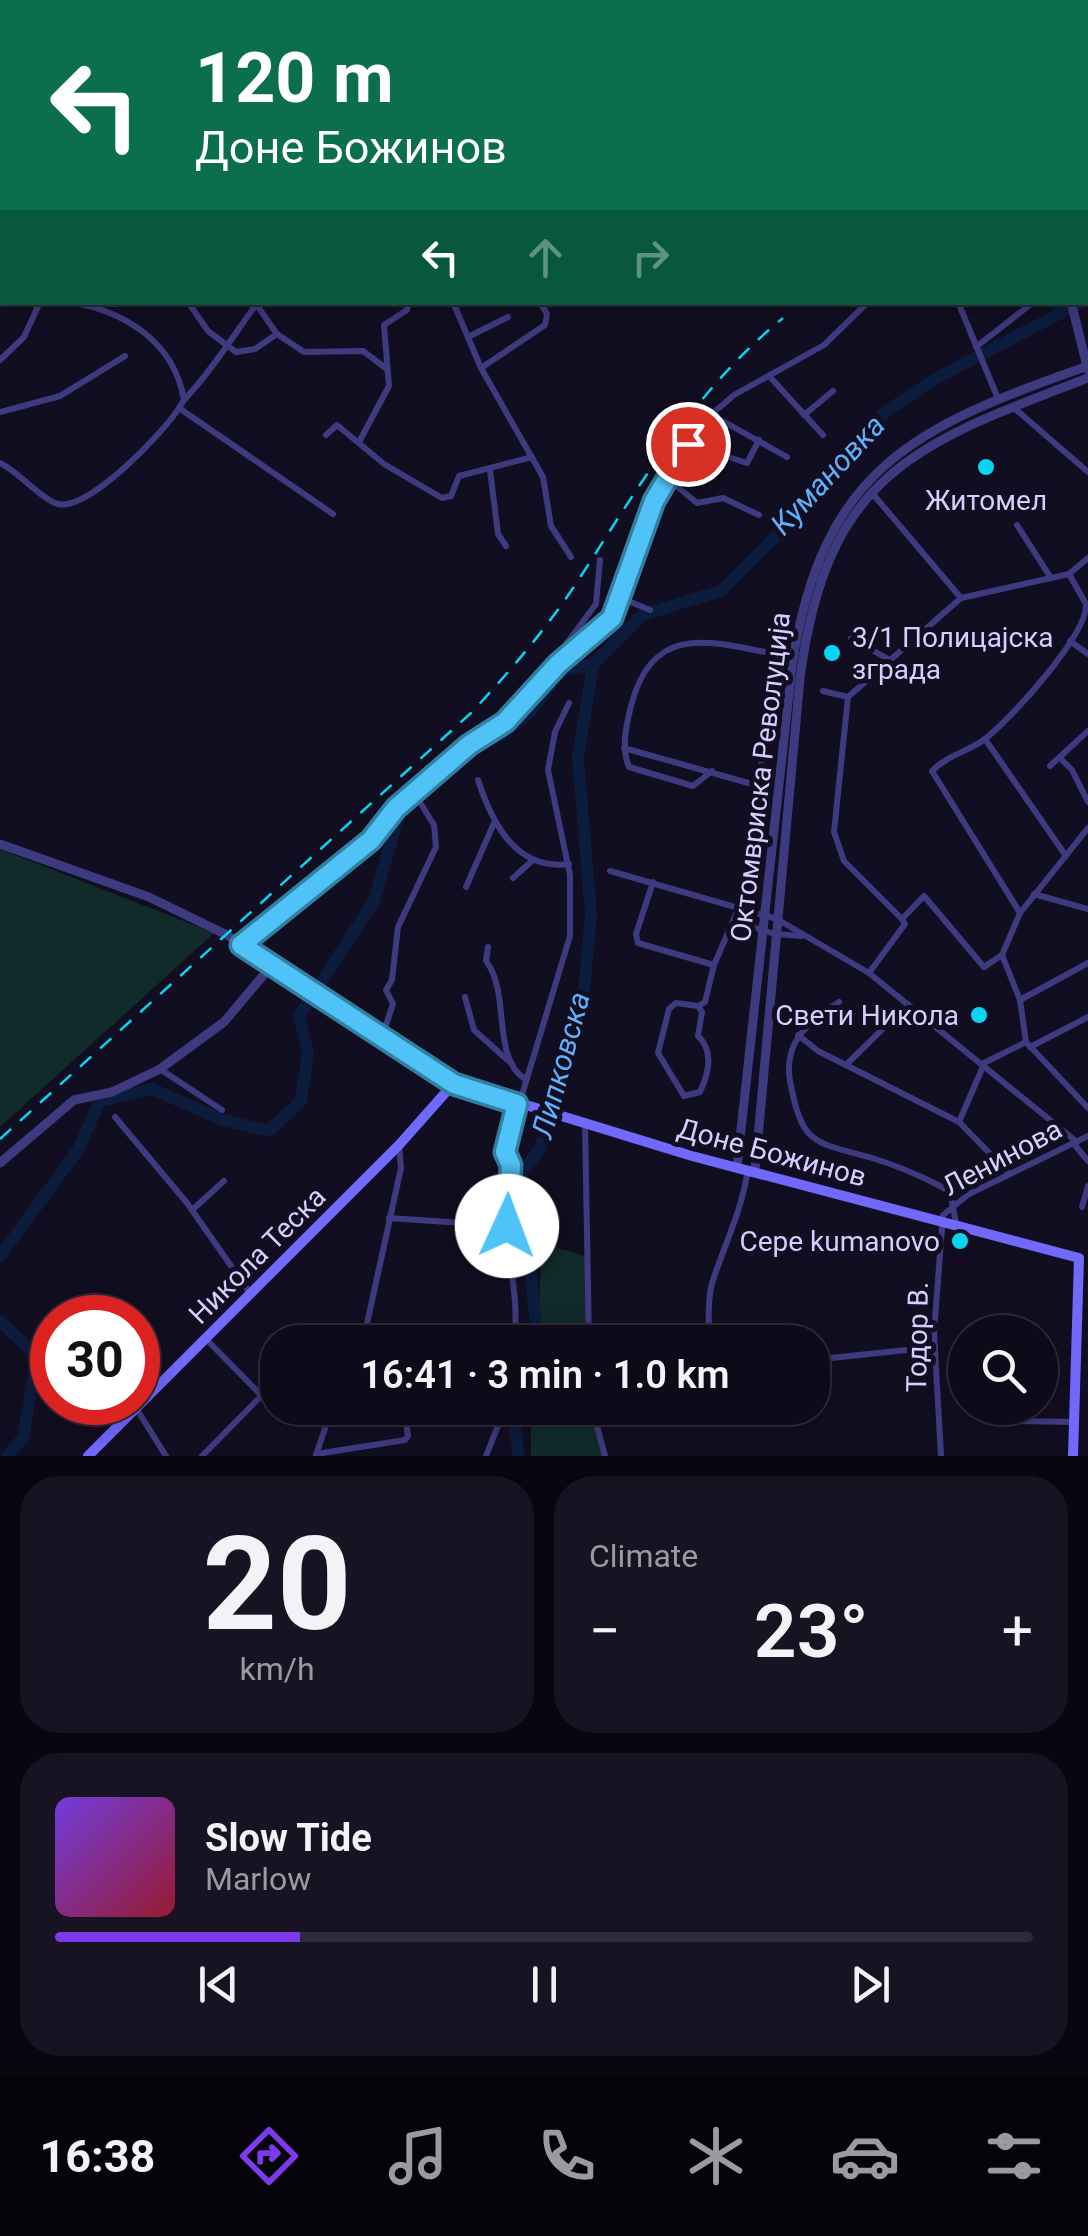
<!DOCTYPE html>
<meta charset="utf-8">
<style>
body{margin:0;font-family:Roboto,sans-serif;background:#171322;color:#f1f3f6;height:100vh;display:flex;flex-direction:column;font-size:38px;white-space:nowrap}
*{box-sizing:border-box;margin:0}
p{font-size:32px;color:#9b9aa2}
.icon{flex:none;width:55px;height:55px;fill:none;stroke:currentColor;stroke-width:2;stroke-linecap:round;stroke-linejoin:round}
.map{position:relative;height:1456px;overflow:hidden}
.sheet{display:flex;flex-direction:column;gap:20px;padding:20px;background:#08060e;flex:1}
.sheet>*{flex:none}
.guide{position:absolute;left:0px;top:0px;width:1090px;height:305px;box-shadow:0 5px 25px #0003,0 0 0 2px #2e2b38;background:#0b6e4f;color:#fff;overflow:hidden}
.tools{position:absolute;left:948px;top:1315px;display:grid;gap:20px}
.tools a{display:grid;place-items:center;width:110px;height:110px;border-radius:50%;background:#0e0a19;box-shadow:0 5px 25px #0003,0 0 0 2px #2e2b38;font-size:50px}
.speed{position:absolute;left:30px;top:1295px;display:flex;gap:20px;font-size:50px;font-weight:700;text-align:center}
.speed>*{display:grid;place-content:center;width:130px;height:130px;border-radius:50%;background:#0e0a19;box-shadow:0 5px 25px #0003,0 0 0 2px #2e2b38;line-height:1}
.speed .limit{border:15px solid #d22;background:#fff;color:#111}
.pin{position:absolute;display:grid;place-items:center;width:85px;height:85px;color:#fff;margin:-42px;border:5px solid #fff;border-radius:50%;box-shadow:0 2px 10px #0007}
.me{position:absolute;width:110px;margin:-55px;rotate:2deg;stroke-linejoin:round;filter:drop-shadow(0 0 8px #0008)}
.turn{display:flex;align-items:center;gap:35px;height:210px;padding:0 30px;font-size:45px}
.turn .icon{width:130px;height:130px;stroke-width:2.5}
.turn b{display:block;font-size:70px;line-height:85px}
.lanes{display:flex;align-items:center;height:95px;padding:0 30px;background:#0003;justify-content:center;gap:50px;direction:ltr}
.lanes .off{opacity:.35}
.big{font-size:75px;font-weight:600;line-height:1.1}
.sheet .tile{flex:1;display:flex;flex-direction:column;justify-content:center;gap:15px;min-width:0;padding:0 35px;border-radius:40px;background:#171322}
.sheet .dial{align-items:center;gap:0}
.dial b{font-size:130px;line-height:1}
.song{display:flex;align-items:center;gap:30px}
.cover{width:120px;height:120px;border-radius:15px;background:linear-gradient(135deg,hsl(260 70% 55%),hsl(350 70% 35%))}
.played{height:10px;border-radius:5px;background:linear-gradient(90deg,#7c3aed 25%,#2e2b38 25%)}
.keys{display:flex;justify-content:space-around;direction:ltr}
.heat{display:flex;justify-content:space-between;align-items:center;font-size:55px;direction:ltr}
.sheet .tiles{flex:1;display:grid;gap:20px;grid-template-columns:1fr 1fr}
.tile:last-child{grid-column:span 2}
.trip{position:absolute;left:260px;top:1325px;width:570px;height:100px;border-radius:40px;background:#0e0a19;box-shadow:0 5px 25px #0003,0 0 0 2px #2e2b38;font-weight:600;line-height:100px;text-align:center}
.dock{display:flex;height:160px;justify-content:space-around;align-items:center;background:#06040a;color:#9b9aa2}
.dock .icon{width:70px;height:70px}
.dock .selected{color:#7c3aed}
.dock b{font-size:45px;color:#f1f3f6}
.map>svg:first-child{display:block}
</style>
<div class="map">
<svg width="1088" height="1456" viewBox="0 0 1088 1456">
<rect width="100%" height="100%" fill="#120e21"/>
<g fill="#112b2a">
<path d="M0,849L214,933L0,1127Z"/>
<path d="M542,1228L558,1248L588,1257L585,1342H538Z"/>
<path d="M531,1408H591L605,1456H531Z"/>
</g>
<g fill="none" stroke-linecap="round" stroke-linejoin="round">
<g stroke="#0b1c3d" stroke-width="12">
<path d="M593,664L642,615L721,591L796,516L885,412L935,379L1082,302"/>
<path d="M0,1256L78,1150L100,1101L152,1089L223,1120L269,1131L301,1101L308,1052L299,1016L374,901L400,811L473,746L502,734L531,711L561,671L593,664"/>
<path d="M0,1321L37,1357L23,1438L7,1456"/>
<path d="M532,1342L536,1326L521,1175L541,1147L552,1084L583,1001L591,915L578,758L593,664"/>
<path d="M519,1456L515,1431L519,1408"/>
</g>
<g stroke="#3e3a7f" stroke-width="6">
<path d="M36,0V2"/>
<path d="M250,0L252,2"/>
<path d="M641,0L642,2"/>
<path d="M738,0L740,2"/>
<path d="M845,0V2"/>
<path d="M904,0V2"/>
<path d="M980,0L983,2"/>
<path d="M98,2L105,0"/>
<path d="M197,2L203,0"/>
<path d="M418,2L422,0"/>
<path d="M479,2L482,0"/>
<path d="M539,2V0"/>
<path d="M658,2L661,0"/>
<path d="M748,2L751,0"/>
<path d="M1022,2L1028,0"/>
<path d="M0,173L2,143"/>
<path d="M70,302C124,311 174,341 184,400L179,408L333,514"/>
<path d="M188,302L208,331L236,352L255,349L277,334L304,352L363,351L387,369"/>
<path d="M453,302L481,368L543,477L551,526L571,557"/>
<path d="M958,302L999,401"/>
<path d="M256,304L277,334"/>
<path d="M468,337L508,317"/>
<path d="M976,347L1031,304"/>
<path d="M0,360L24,337L40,302"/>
<path d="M481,368L545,325L547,314L540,302"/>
<path d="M770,377L823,435"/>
<path d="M184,400C213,369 233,336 258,302"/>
<path d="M1013,407L1088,472"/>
<path d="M0,412L60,396L125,356"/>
<path d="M710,414L787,457"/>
<path d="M804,415L833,391"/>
<path d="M326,435L337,425L384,464L442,498L451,496L459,476L532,457"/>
<path d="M359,442L389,386L384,325L407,310L409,302"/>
<path d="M688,444L747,463L759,440"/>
<path d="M0,463C19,472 42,500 58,504C89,511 163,433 179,408"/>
<path d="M490,470L498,534L506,546"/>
<path d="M668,479L697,503L723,498L759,515"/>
<path d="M872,493L961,598"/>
<path d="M1017,525L1051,578"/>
<path d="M621,598L650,610"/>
<path d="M851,638L888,659"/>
<path d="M1070,641L1088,654"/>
<path d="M566,659L564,647L596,604L600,560"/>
<path d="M823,691L848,697"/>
<path d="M985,739L1066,856"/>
<path d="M624,748L759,786"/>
<path d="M1060,758L1072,770L1088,802"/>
<path d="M1050,766L1088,731"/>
<path d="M712,771L693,786L629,767C621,748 626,726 631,706C652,624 708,640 774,654"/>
<path d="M478,780C492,823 516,871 569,864"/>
<path d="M610,871L777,919L869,973L1077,1142"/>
<path d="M513,878L533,860"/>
<path d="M653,882L636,934L638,943L714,965L746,891L774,654L794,652"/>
<path d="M466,887L494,823"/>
<path d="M1034,894L1088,909"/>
<path d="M1020,913L932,771C946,756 969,751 985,739C1011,719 1088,634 1086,604L1069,574"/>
<path d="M735,922L775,934L802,936"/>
<path d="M241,945L371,840L415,791L469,745L505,722L559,663L612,618L654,501L705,420L734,395L824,345L868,302"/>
<path d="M488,947L486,961C511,993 491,1057 525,1079"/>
<path d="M1002,955L984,967L924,896L902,919L844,861L834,832L848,697L961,598L1069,574L1088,558"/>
<path d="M869,973L905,924L902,919"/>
<path d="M465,997L474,1030L512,1064"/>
<path d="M1020,1000L1088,963"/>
<path d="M839,1002C809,1022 783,1041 790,1081C802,1144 812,1142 869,1157C892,1164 919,1175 940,1186L950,1192L956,1223"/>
<path d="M698,1006L702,1012L698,1036C714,1051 709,1073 700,1092L684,1096L658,1053L669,1009L676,1003L698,1006L705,1002L714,965"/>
<path d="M798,1035L818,1051L959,1122L1010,1174"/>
<path d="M382,1037L393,1004L386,990L392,980L398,927L436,847L434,825L421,804"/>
<path d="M1026,1042L1020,1000L1002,955L1020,913L1088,828"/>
<path d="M1030,1047L1088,1017"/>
<path d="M984,1063L1026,1042L1088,1108"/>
<path d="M846,1065L908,1004"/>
<path d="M160,1069L222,1110"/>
<path d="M115,1117L187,1203L250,1293"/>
<path d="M959,1122L984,1064"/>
<path d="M585,1124L589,1342"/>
<path d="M1073,1143L1088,1161"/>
<path d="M1082,1207L1088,1186"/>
<path d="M192,1210L224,1181"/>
<path d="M389,1218L507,1226"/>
<path d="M206,1339L261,1395"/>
<path d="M363,1342L401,1168L399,1145"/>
<path d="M514,1342C520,1299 507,1258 506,1214C506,1192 514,1171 505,1151L570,936V875L548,770L555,732L569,703"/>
<path d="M709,1342C709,1323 707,1299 713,1280C726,1241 742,1210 748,1169"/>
<path d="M812,1360L935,1347"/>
<path d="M136,1408L166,1456"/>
<path d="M592,1408L605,1456"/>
<path d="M1016,1421L1074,1422"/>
<path d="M316,1454L405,1440L408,1436L404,1408"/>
<path d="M316,1455L332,1408"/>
<path d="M202,1456L278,1379"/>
<path d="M486,1456L505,1408"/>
<path d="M941,1456L934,1332L943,1215L969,1194L1088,1136"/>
</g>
<g stroke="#3e3a7f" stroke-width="9">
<path d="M924,0L925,2"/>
<path d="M1071,302L1088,370"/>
<path d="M0,844L149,897L227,935L454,1083"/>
<path d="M0,1163L74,1100L112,1092L160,1069L224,1022L272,965"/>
<path d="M737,1166L792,666C822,469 913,427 1088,366"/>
<path d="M755,1170L800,678C827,474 914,444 1088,378"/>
</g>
<path stroke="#7069fb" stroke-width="10" d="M88,1456L399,1145L454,1083L692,1156L1079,1258L1073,1456"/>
<g stroke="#07d5f2" stroke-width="2.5" stroke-dasharray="15 12" stroke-linecap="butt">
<path d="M1088,99V98"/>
<path d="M0,1139L471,713C511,670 549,626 581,576C641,483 696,389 783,318"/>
</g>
</g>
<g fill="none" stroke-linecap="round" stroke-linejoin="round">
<defs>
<path id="route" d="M507,1226L511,1165L505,1152L517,1104L454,1084L241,945L371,840L396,808L469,745L505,722L558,664L612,618L654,501L688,444"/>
</defs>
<use href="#route" stroke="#337fa1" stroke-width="25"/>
<use href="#route" stroke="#4fc3f7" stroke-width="18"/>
</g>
<g fill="#07d5f2" stroke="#120e21" stroke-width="4">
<circle cx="986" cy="467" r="10"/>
<circle cx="832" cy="653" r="10"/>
<circle cx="979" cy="1015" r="10"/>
<circle cx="960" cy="1241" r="10"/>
</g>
<g text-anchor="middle" stroke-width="10" stroke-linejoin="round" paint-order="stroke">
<g font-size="28" fill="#d6cffe" stroke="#120e21" text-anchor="end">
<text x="986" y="510" text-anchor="middle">Житомел</text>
<text x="852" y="647" text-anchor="start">3/1 Полицајска<tspan x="852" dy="32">зграда</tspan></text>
<text x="959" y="1025">Свети Никола</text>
<text x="940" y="1251">Cepe kumanovo</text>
</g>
<g font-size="28" fill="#d6cffe" stroke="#120e21">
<text transform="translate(760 777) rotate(-83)" y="10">Октомвриска Револуција</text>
<text transform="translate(772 1152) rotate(15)" y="10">Доне Божинов</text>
<text transform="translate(1002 1157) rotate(-28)" y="10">Ленинова</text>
<text transform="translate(257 1255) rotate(-45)" y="10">Никола Теска</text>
<text transform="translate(917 1337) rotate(-89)" y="10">Тодор В.</text>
</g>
<g font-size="30" font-style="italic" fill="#60affa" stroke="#120e21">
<text transform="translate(828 475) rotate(-47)" y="10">Кумановка</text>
<text transform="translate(561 1065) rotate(-75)" y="10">Липковска</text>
</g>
</g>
</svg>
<div class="tools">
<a><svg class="icon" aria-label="search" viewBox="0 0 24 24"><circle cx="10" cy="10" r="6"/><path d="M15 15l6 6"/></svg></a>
</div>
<div class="speed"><div class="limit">30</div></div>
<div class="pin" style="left:688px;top:444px;background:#d93025"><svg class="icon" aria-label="arrive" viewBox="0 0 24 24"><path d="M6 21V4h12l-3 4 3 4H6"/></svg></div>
<svg class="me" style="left:507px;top:1226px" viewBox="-20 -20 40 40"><circle r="19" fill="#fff"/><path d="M0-13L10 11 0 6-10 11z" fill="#4fc3f7"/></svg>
<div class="trip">16:41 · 3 min · 1.0 km</div>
<div class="guide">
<div class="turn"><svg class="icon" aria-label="left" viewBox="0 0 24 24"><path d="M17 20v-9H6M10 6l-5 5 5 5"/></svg><div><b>120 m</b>Доне Божинов</div></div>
<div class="lanes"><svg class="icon" aria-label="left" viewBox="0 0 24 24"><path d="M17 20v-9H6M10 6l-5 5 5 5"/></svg><svg class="icon off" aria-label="ahead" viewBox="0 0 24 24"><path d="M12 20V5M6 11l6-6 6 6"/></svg><svg class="icon off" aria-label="right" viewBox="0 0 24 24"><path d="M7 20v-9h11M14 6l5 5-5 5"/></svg></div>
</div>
</div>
<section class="sheet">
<div class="tiles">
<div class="tile dial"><b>20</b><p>km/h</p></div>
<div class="tile"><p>Climate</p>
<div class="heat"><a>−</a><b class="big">23°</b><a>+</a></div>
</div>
<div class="tile">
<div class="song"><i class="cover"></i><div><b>Slow Tide</b><p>Marlow</p></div></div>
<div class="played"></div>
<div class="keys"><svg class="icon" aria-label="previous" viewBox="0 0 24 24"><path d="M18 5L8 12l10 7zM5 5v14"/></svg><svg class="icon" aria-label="pause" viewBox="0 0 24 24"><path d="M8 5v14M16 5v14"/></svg><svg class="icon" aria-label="next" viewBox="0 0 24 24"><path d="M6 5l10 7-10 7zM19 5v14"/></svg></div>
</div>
</div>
</section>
<nav class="dock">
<b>16:38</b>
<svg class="icon selected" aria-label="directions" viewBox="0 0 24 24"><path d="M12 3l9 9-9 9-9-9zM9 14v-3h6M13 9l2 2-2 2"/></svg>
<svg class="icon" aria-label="music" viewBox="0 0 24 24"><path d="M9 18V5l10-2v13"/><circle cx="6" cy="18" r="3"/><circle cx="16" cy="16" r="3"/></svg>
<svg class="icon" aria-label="phone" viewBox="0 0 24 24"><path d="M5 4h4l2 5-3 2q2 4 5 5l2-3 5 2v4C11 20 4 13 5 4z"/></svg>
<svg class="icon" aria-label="climate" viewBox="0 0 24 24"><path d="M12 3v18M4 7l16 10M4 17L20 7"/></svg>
<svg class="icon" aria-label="car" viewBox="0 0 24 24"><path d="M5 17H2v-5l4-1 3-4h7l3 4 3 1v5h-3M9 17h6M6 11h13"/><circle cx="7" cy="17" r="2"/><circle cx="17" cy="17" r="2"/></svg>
<svg class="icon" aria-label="filters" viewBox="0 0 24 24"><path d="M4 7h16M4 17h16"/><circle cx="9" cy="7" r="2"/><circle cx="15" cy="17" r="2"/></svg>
</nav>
